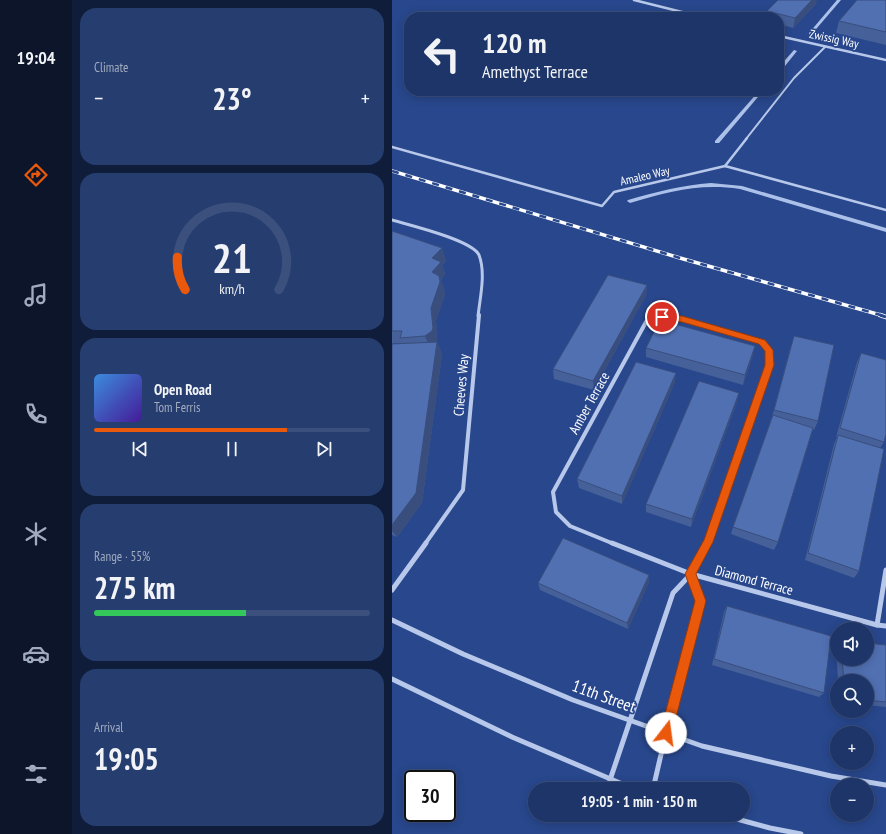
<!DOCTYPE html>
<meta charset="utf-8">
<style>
body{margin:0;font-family:"PT Sans Narrow",sans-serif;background:#263d6f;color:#f1f3f6;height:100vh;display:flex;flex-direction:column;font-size:15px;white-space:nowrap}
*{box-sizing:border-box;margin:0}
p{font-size:13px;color:#a1abc0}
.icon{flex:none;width:22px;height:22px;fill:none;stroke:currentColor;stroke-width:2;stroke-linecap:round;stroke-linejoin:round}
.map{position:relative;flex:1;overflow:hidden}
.sheet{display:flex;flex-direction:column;gap:8px;padding:8px;background:#101d3a;width:320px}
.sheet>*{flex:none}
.banner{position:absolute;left:12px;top:12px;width:380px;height:84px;border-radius:16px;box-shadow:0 2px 10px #0003,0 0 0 1px #3c507d;background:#1e3569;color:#f1f3f6;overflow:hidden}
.controls{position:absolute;left:438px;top:622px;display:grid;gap:8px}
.controls a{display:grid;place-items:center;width:44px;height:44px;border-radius:50%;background:#1e3569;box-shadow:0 2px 10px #0003,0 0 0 1px #3c507d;font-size:20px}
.speed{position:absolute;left:12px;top:770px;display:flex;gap:8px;font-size:20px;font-weight:700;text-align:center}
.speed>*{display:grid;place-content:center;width:52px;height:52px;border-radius:50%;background:#1e3569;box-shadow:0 2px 10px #0003,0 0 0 1px #3c507d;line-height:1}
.speed .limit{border:2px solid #111;border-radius:6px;background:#fff;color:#111}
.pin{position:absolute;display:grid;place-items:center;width:34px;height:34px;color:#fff;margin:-17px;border:2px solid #fff;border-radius:50%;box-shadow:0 1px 4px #0007}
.me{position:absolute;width:44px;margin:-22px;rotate:15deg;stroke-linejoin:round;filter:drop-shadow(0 0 3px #0008)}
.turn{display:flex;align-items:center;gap:14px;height:84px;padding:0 12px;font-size:18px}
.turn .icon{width:52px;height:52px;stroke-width:2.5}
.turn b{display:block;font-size:28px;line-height:34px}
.big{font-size:30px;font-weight:600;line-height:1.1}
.sheet .card{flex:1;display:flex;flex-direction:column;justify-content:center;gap:6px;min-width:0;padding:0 14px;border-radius:16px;background:#263d6f}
.sheet .dial{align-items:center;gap:0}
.dial svg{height:104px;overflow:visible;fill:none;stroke:#3c507d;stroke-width:7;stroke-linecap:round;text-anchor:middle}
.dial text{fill:#f1f3f6;stroke:none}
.song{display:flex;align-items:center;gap:12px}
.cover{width:48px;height:48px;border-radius:6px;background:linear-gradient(135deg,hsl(210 70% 55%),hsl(260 70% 35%))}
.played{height:4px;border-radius:2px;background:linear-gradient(90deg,#ea580c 70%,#3c507d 70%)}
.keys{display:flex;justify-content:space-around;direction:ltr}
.heat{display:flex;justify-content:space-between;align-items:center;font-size:22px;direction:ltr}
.charge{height:6px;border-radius:3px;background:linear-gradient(90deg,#34c759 55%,#3c507d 0)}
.trip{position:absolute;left:136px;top:782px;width:222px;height:40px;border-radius:20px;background:#1e3569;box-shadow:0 2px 10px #0003,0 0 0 1px #3c507d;font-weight:600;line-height:40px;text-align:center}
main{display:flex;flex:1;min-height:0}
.tabs{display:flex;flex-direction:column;width:72px;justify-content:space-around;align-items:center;background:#0c152a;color:#a1abc0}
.tabs .icon{width:28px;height:28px}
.tabs .selected{color:#ea580c}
.tabs b{font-size:18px;color:#f1f3f6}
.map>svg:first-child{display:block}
</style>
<main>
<nav class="tabs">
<b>19:04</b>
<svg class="icon selected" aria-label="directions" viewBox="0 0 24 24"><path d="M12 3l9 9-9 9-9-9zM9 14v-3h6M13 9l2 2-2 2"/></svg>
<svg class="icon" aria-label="music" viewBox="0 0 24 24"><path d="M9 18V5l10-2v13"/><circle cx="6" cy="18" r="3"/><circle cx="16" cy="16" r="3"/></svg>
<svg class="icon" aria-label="phone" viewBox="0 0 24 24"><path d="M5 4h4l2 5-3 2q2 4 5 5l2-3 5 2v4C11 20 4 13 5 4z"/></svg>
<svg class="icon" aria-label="climate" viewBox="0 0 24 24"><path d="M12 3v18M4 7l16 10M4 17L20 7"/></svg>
<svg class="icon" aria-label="car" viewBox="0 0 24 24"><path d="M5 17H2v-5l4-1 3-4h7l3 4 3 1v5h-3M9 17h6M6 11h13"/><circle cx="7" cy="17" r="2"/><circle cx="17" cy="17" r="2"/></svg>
<svg class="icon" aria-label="filters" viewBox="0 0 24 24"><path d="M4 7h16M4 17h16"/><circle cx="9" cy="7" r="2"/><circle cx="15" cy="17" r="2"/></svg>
</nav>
<section class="sheet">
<div class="card"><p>Climate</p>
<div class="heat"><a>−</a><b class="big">23°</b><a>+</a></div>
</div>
<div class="card dial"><svg viewBox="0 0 100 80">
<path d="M14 69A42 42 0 1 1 86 69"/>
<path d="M14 69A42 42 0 0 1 8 44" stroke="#ea580c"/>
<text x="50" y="56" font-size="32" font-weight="700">21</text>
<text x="50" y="72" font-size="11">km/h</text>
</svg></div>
<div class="card">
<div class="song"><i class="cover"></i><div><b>Open Road</b><p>Tom Ferris</p></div></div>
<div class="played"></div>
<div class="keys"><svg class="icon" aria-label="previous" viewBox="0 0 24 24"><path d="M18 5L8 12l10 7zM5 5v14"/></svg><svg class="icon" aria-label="pause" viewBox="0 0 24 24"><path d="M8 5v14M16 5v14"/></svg><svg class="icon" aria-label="next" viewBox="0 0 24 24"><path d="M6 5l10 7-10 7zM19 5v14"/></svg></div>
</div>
<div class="card"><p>Range · 55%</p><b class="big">275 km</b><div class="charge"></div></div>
<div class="card"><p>Arrival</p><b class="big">19:05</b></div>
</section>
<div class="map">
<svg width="494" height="834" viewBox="0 0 494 834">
<rect width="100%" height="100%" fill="#28478c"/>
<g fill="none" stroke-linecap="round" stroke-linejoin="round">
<g fill="#acc1ea" fill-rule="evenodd">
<path d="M445,0H449L419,35H417V33Z"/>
<path d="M402,50L405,51L389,71H387V67Z"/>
<path d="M367,91H371L327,143H323V141Z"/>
<path d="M319,183L350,186L494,228V232L348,189C306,183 277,192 238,203L235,201L236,200C264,192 290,185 319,183Z"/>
</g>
<path stroke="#b7c8ea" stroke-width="2" d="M354,139L402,78L433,47"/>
<g stroke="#b7c8ea" stroke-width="2.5">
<path d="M0,147L210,206L222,192L333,166L494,210"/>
<path d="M333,166L355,138"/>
</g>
<g stroke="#b7c8ea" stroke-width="2.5">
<path d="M242,0L310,17"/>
<path d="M387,36L494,60"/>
</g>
<path stroke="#b7c8ea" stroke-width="3" d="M0,220C17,225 80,240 87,255C94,273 88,298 86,316"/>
<g stroke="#b7c8ea" stroke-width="4">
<path d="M33,544L71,490L87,315"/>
<path d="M222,544L178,526L164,512L161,492L254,322L270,317L290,319L370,342L377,351V365L315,544"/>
</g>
<g stroke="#b7c8ea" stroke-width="5">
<path d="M220,543L299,574"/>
<path d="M299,574L485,625L494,626"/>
<path d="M299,574L316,543"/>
<path d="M0,590L34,543"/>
<path d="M0,620L71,654L181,700L310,746L439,776L494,785"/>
<path d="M485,625L494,570"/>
<path d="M0,679L120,737L242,789"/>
<path d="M218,780L281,593L299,574"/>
<path d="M261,789L274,733L309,601L299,574"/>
<path d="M330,815L378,828L409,834"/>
</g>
<defs>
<path id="rail-far1" d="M0,171L288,258L492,316"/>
<path id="rail" d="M488,315L494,317"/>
</defs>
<use href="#rail-far1" stroke="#fff" stroke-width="3.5"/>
<use href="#rail" stroke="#fff" stroke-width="4.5"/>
<use href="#rail-far1" stroke="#28478c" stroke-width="2.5" stroke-dasharray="7" stroke-linecap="butt"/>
<use href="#rail" stroke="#28478c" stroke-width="3" stroke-dasharray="9" stroke-linecap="butt"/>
</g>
<g fill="#466099" fill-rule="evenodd">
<path d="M494,0V45L444,33L447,21Z"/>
<path d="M424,4L401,28L387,24V17H374L375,11Z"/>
<path d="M0,231L50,248L54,261L50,265L53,274L49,280L52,288L53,295L44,320L45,340V342L50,354L30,503L5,537L0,535ZM1,343H10L11,344H1Z"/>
<path d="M255,285L254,295L202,390L162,379L161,369Z"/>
<path d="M399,345L426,421L422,430L421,429L386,542L382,550L339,534L341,527L380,417Z"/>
<path d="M254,348L361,355L351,385L254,357Z"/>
<path d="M469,353L492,442L488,448L467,571L462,578L413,560L442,444L445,437H444L465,362Z"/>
<path d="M283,382L230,504L187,488L185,479Z"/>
<path d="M345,402L299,527L254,512V504Z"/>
<path d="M257,575V582L236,629L148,590L146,583Z"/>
<path d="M335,606L432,693L427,697L320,665L332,612Z"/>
<path d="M445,645V659H475L494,645V707L475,705V681H446L444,646Z"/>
</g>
<g fill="#394e7d">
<path d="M420,0H425L424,4L401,28L403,18Z"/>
<path d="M50,248L54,261L50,265L53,274L49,280L52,288L53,295L44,320L45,340L44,343L38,348L33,336L39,308L40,258Z"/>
<path d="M255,285L254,295L202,390L201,381Z"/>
<path d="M45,342L50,354L30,503L5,537L0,531V525Z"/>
<path d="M363,346L361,355L351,385L353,375Z"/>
<path d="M284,373L283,382L230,504V496Z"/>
<path d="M347,393L345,402L299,527L300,519Z"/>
<path d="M257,575V582L236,629L235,623Z"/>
</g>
<g fill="#5170b2" stroke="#394e7d">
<path d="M386,0H420L403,18L375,11Z"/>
<path d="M465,0H494V32L447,21Z"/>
<path d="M0,231L50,248L40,258L49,262L40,272L47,276L48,282L39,308L41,328L40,331L33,336L8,338L10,331H0Z"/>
<path d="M216,275L255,285L201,381L161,369Z"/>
<path d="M268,320L363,346L353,375L254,348Z"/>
<path d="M402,336L442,345L426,421L382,410Z"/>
<path d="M45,342L24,493L0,525V344Z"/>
<path d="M469,353L494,360V434L492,442L448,428Z"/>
<path d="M244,362L284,373L230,496L185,479Z"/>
<path d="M307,381L347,393L300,519L254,504Z"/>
<path d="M381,415L421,428L386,542L341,527Z"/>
<path d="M446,435L492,449L467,571L416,553Z"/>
<path d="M171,538L257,575L235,623L146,583Z"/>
<path d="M335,606L439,636L432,693L322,659Z"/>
<path d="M475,643L494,645V702L475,700V681H452L450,659H475Z"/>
</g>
<path fill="#ea580c" stroke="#983908" d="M270,314L290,316L373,340L381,350L382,365L321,542L304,574L314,601L280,733L278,737L274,739L269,737L268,733L303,601L293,574L312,540L373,365V351L367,344L290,322L267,319L266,317Z"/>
<g text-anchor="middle" stroke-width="3.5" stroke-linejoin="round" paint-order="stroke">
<g font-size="12" fill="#fff" stroke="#28478c">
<text transform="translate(442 39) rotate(12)" y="4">Zwissig Way</text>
<text transform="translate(253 176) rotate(-13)" y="4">Amaleo Way</text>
</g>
<g font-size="14" fill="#fff" stroke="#28478c">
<text transform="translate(69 385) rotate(-85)" y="5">Cheeves Way</text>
<text transform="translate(197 403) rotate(-61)" y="5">Amber Terrace</text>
<text transform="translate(362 580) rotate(15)" y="5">Diamond Terrace</text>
</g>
<g font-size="17" fill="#fff" stroke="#28478c">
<text transform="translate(212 696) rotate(20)" y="6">11th Street</text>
</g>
</g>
</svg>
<div class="controls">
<a><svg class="icon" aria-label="sound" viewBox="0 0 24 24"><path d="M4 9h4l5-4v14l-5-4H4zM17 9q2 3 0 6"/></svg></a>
<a><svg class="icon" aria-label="search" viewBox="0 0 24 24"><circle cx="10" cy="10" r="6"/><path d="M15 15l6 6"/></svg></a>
<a>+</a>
<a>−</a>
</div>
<div class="speed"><div class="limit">30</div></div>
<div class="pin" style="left:270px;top:317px;background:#d93025"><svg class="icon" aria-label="arrive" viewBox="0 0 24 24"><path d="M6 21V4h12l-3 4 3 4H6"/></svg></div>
<svg class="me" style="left:274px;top:733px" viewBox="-20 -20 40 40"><circle r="19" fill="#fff"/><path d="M0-13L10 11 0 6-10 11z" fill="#ea580c"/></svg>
<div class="trip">19:05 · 1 min · 150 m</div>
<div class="banner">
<div class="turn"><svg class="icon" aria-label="left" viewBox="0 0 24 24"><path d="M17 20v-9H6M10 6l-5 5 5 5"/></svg><div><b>120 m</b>Amethyst Terrace</div></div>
</div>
</div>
</main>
